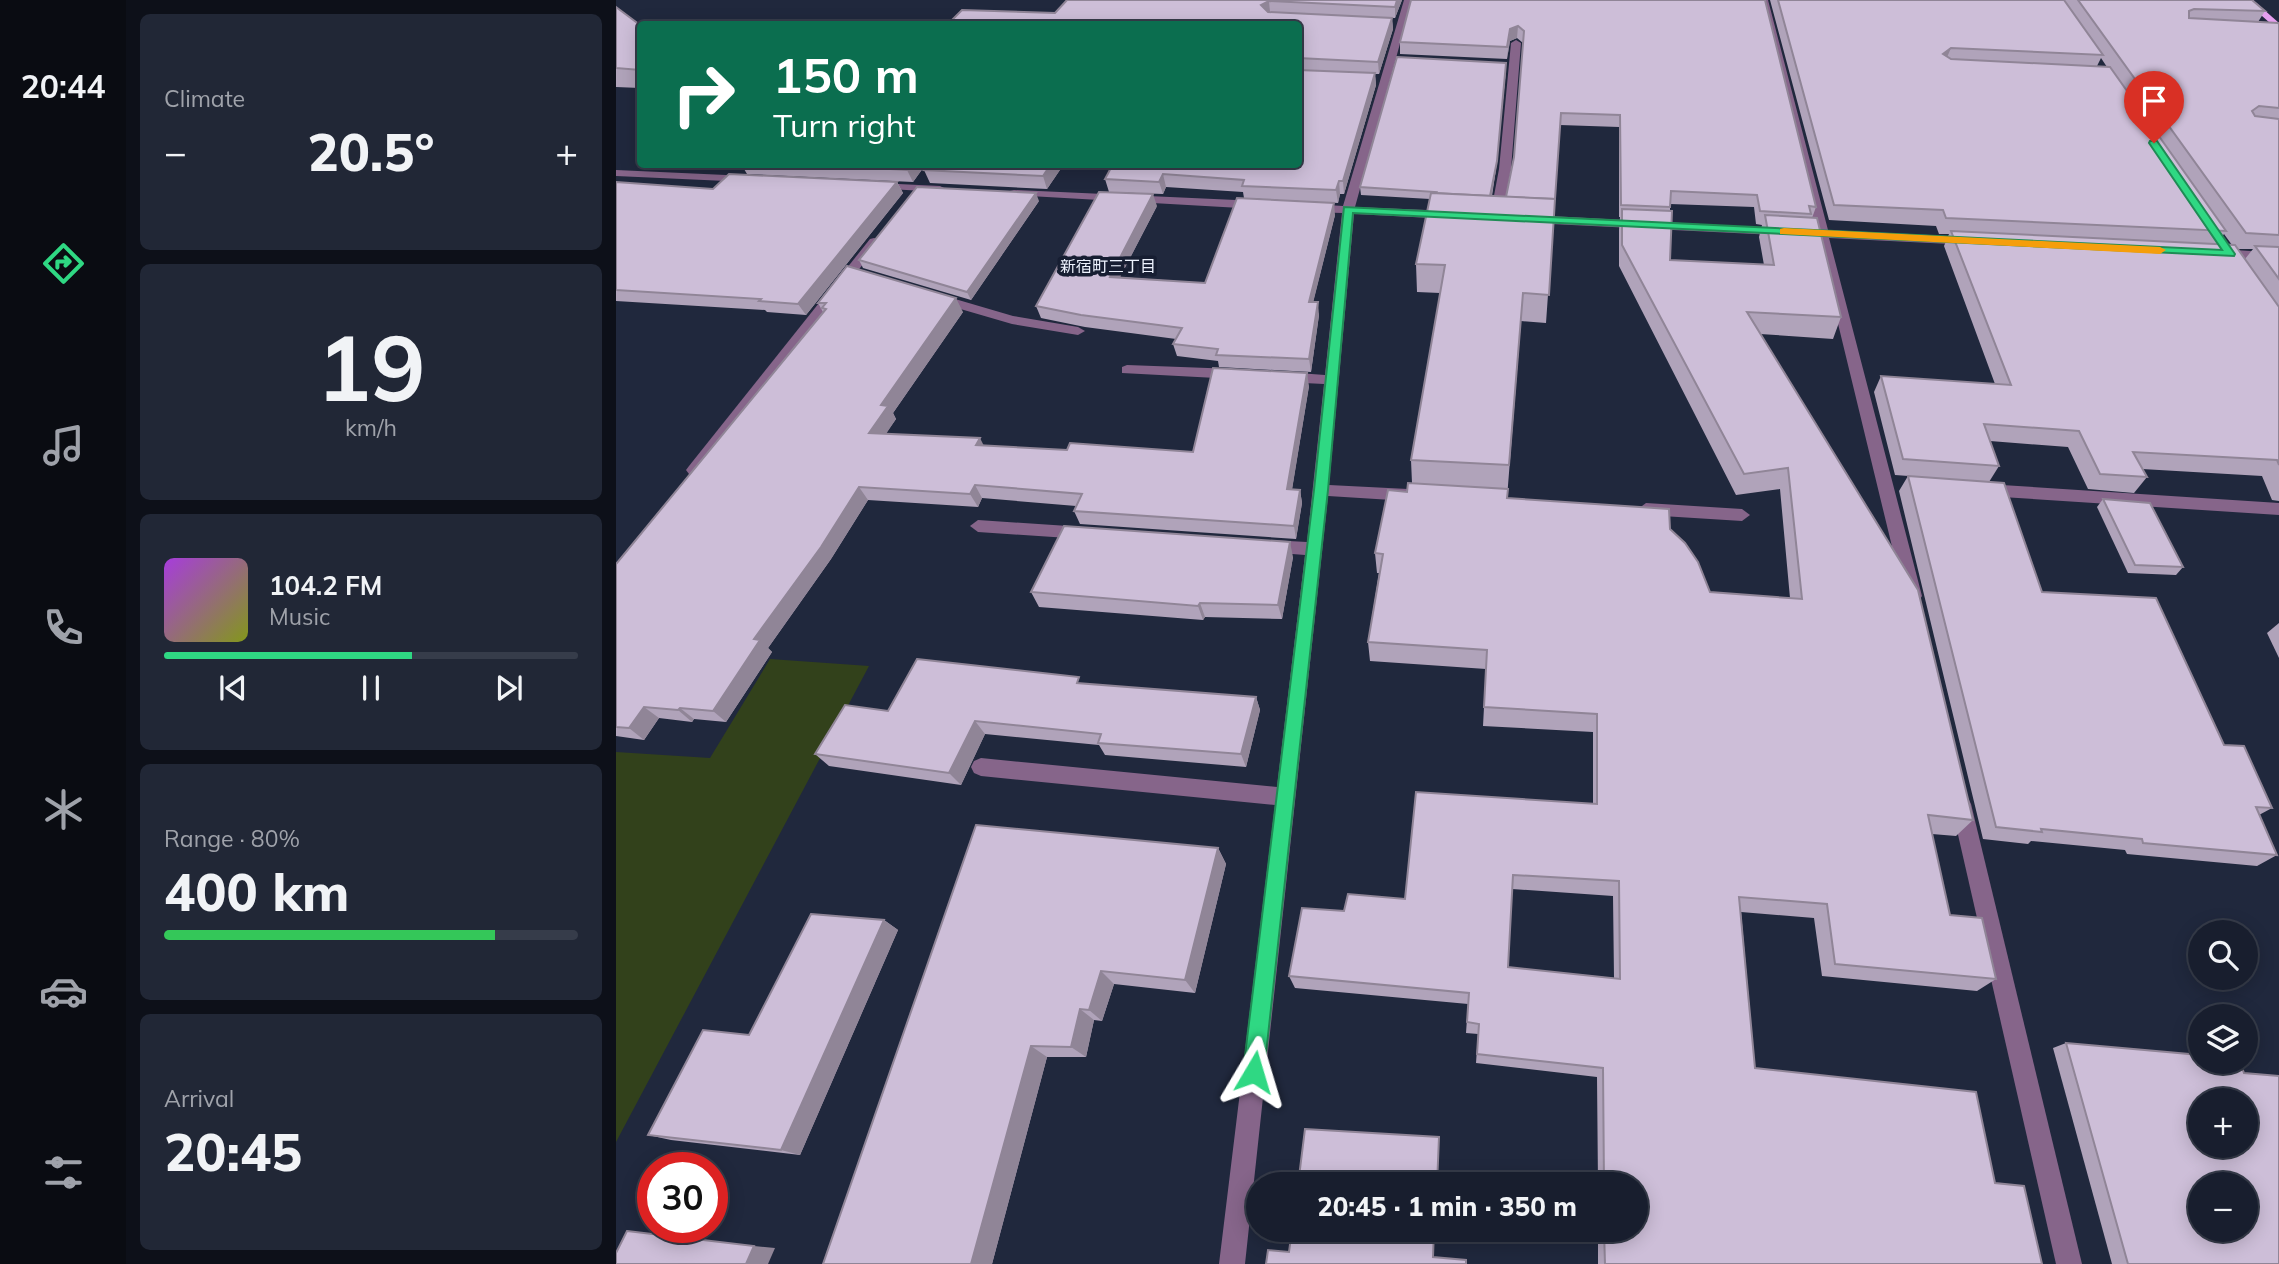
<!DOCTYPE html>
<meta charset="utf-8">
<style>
body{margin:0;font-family:Mulish,"Noto Sans JP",sans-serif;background:#212736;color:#f1f3f6;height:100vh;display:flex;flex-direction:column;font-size:26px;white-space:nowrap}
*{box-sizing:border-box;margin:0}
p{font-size:23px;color:#9fa2aa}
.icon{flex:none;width:38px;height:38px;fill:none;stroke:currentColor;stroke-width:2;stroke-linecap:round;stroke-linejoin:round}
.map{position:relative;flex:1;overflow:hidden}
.panel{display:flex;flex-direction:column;gap:14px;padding:14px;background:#0d1019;width:490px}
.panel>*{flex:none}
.top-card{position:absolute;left:21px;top:21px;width:665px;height:147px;border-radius:7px;box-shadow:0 4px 18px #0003,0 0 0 2px #363c4a;background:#0b6e4f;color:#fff;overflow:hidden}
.fabs{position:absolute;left:1572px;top:920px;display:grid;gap:14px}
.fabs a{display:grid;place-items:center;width:70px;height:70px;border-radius:50%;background:#181e2e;box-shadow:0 4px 18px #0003,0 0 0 2px #363c4a;font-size:35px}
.speed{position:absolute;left:21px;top:1152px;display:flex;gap:14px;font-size:35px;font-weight:700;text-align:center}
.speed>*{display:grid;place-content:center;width:91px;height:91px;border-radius:50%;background:#181e2e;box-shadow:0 4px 18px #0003,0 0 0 2px #363c4a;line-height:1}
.speed .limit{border:10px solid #d22;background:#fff;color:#111}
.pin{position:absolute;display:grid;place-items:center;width:60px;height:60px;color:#fff;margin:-72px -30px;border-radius:50% 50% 50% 0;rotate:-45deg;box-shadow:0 0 7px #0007}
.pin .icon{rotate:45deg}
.me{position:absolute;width:77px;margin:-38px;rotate:7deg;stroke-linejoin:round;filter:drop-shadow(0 0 5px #0008)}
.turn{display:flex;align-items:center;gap:24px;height:147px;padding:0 21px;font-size:32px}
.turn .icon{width:91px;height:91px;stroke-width:2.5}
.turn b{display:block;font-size:49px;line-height:60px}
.big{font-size:52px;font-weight:800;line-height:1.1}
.panel .widget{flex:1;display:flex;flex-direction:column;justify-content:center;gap:10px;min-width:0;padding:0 24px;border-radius:10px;background:#212736}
.panel .dial{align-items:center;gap:0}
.dial b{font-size:91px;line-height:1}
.song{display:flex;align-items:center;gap:21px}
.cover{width:84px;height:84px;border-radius:10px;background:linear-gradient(135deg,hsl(280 70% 55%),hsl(70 70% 35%))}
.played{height:7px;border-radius:4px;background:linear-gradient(90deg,#2fd883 60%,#363c4a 60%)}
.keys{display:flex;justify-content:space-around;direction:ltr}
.heat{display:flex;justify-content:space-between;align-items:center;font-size:38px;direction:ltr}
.charge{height:10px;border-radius:5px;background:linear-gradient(90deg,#34c759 80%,#363c4a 0)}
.trip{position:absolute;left:630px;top:1172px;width:402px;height:70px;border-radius:35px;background:#181e2e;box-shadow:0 4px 18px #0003,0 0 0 2px #363c4a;font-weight:800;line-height:70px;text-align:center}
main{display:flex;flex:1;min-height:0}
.tab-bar{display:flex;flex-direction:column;width:126px;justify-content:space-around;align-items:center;background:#0a0c12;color:#9fa2aa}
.tab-bar .icon{width:49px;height:49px}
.tab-bar .current{color:#2fd883}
.tab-bar b{font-size:32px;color:#f1f3f6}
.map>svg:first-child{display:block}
</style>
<main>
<nav class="tab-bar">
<b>20:44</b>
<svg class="icon current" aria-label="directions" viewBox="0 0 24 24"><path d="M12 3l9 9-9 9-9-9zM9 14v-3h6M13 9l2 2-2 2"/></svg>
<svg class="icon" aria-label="music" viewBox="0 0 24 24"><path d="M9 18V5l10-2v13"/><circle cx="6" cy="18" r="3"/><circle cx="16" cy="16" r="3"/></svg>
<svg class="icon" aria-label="phone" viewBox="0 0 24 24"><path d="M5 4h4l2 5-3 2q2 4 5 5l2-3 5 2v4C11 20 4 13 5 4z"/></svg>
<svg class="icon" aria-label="climate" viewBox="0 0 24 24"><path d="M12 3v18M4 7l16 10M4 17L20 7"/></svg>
<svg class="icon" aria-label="car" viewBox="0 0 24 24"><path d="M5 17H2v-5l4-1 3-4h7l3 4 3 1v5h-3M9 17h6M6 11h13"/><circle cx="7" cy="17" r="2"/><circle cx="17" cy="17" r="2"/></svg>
<svg class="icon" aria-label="filters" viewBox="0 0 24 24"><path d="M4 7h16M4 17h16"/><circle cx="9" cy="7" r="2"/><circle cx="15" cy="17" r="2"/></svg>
</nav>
<section class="panel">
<div class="widget"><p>Climate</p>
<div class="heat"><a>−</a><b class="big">20.5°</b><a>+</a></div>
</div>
<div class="widget dial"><b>19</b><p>km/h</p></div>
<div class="widget">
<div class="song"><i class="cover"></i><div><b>104.2 FM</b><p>Music</p></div></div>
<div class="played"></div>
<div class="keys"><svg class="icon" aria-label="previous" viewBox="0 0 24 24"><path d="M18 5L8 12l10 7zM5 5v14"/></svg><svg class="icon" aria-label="pause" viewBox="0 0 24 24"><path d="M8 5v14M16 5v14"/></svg><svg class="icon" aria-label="next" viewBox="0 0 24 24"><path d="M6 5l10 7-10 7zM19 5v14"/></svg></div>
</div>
<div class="widget"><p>Range · 80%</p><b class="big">400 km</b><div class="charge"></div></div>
<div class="widget"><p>Arrival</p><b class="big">20:45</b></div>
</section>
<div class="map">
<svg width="1663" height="1264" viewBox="0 0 1663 1264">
<rect width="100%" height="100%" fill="#20283d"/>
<path fill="#32411b" d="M154,659L253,666L0,1142V752L94,758Z"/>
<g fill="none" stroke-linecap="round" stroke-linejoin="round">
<g fill="#86658a" fill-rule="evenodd">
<path d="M788,0H796L739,207L835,211L841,215L835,219L738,214L713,485L792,489L800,495L792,501L712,496L629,1264H603L659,805L365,776L358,773L355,767L358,761L365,758L661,787L689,555L652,552L644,546L652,540L691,542L708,384L668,382L661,377L668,372L709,375L726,213L695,212L689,208L695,204L727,206Z"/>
<path d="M1144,0H1152L1212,230L1355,237L1361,241L1355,245L1213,238L1306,596L1303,601H1291L1288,596L1201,237L915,223L909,219L915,215L1199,230Z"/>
<path d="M900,40L905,43L895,169L886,217L880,221L874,217L883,169L895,43Z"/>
<path d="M0,170L132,176L138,179L132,182L0,176Z"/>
<path d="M261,183L324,186L330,189L324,192L257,188L255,186Z"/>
<path d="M398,190L642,201L648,205L642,209L394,195V191Z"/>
<path d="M258,238L262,239V245L83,474H73L70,470L73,466L254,239Z"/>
<path d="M1604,249L1663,253V261L1600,256L1598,253Z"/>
<path d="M322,294L397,316L462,327L469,331L462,335L396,324L317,301V295Z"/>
<path d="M511,365L619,369L626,374L619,379L506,373V367Z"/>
<path d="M1370,484L1663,503V515L1370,496L1362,490Z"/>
<path d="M1030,503L1126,509L1134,515L1126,521L1030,515L1022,509Z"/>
<path d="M362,520L467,527L475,533L467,539L362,532L354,526Z"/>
<path d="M1345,795L1352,798L1355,804L1466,1264H1440L1335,804L1338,798Z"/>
</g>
<path fill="#e49fee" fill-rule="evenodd" d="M1628,0H1637L1663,23V31Z"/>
</g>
<g fill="#b0a3ba" fill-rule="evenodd">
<path d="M451,0H786L779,18H776L777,29L763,74H759L760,85L728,194H724L722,203L628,198L627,192L550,187L547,194L493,192L489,179L682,164V24L439,13Z"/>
<path d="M795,0H1149L1200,207L1196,218L1225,317L1217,339L1144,334L1357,820L1340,836L1316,834L1334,915L1380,979L1361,991L1206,976L1198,918L1125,912L1139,1068L1379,1183L1426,1264H982V1230H1020V1185H982L981,1077L860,1063L862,1034L850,1033L852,1004L679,988L673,976L728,911L789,899L977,804V732L867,726L870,669L754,661L752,642L763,573H761L759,553L796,483L795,460L824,293L801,292L800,264L814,199L745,195L744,187L890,70L880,169L876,196L890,197L898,157L907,43L901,38L894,41L891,59L784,54V42ZM944,125L1003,127V217H1004L1003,230V266L1120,495L1164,489L1174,598L1094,592L1054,529L891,498L905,321L930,323ZM1054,204L1138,207L1140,224L1146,225L1143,237L1148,265L1054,260ZM896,889L997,896L998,978L892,967Z"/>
<path d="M1154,0H1636L1649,11L1642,22L1663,24V501L1656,500L1646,476L1526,469L1531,477L1518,493L1472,489L1452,447L1374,441L1383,466L1373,482L1279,475L1258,392L1265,376L1379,384L1328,246L1333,234H1323L1320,226L1213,220ZM1485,58L1491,67L1481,66ZM1608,234L1616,245L1601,244ZM1622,249H1637L1629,259Z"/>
<path d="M0,7L24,25V88L0,87Z"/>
<path d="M125,164H310L297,182L131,174Z"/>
<path d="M448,164L431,189L314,183L308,170Z"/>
<path d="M0,182L97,189L281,182L287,193L190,315L151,312L149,310L0,301Z"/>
<path d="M423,201L355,300L247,268L243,260Z"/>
<path d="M541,206L504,277L589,283L719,215L697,302L703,315L695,372L603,367L602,361L561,356L557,344L560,339L469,327L425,318L420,306Z"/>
<path d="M202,303L347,312L277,413L280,419L270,433L368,446L451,450L577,452L693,386L676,489L684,490L686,503L680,539L464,524L458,511L460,506L366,498L362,507L252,500L215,559L152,648L156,652L110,722L78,719L76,722L43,718L28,740L0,736V564L207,312Z"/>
<path d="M1292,476L1426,592L1608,745L1656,808L1643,815L1661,855L1641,866L1511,854L1509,850L1415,841L1412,844L1367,839L1283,491Z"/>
<path d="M1487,499L1567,567L1560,575L1512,573L1481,507Z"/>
<path d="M677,557L666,619L589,617L587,620L423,607L415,592Z"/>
<path d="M1663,623V658L1651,633Z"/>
<path d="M467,684L640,697L644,710L630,767L489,755L483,745L369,734L345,785L213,766L199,754L272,711Z"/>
<path d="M360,825L602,848L610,864L579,993L498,984L486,1021L478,1020L470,1057H431L376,1264Z"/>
<path d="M268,920L282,930L184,1155L55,1140L32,1135L133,1035Z"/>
<path d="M1450,1043L1628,1073L1663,1264H1496L1437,1048Z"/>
</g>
<g fill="#908597">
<path d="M781,0H786L779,18V7Z"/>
<path d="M653,1L654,12L647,17L645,5Z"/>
<path d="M776,18L777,29L763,74L762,62Z"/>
<path d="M902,26L901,38L894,41L891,59L894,29Z"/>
<path d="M1335,48L1329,62L1327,54Z"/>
<path d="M890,70L880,169L873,211Z"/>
<path d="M759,73L760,85L728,194L727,181Z"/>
<path d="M295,164H310L297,182L291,170Z"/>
<path d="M435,164H448L431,189L427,176Z"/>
<path d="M547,174L550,187L547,194L543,182Z"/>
<path d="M723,181L724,194L722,203L720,190Z"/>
<path d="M281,182L287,193L190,315L182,304Z"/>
<path d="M420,193L423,201L355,300L351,292Z"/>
<path d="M537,194L541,206L498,289L494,277Z"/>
<path d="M718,203L719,215L694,315L693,302Z"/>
<path d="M340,298L347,312L277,413L280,419L262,446L253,433L265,405Z"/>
<path d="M702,302L703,315L695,372L693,359Z"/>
<path d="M691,373L693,386L674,502L671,489Z"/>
<path d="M364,438L371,452L360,445Z"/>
<path d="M359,485L366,498L362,507L354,494Z"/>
<path d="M243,487L252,500L215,559L152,648L156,652L110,722L97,711L138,639Z"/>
<path d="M684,490L686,503L680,539L678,526Z"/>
<path d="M674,542L677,557L666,619L662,605Z"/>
<path d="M584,603L589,617L587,620L582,606Z"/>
<path d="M640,697L644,710L630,767L625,754Z"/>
<path d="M28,707L43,718L28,740L13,728Z"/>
<path d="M64,708L78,719L76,722L62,710Z"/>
<path d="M359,721L369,734L345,785L333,773Z"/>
<path d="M602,848L610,864L579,993L569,980Z"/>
<path d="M268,920L282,930L184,1155L165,1150Z"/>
<path d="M485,971L498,984L486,1021L473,1010Z"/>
<path d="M464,1009L478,1020L470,1057L455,1047Z"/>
<path d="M415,1046L431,1057L376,1264H355Z"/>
<path d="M138,1246L159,1248L152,1264H130Z"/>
</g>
<g fill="#cdbed8" stroke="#908597" stroke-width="2" fill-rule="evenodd">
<path d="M451,0H781L779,7L653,1L645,5L652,12L776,18L762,62L682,58V24H332L346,10L439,13Z"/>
<path d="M795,0H1149L1200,207L1193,206L1195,214L1144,211L1141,195L1055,191L1054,207L1005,205L1004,115L945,113L939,199L890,197L898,157L908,31L902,26L894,29L891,47L784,42Z"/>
<path d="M1162,0H1448L1487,55L1335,48L1327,54L1335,59L1494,67L1610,231L1330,218L1327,210L1218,205Z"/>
<path d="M1462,0H1636L1649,11L1578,9L1573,11V18L1662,23L1663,24V108L1643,106L1636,111L1639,116L1663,119V235L1630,233Z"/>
<path d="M0,7L24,25V70L0,68Z"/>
<path d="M781,57L890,63L881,161L874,196L819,193L820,192L744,187Z"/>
<path d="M682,70L759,73L727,181H723L720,190L626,186L628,180L547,174L543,182L489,179L497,164H682Z"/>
<path d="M187,164H295L291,170Z"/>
<path d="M313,164H435L427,176L308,170Z"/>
<path d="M113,174L281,182L182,304L143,301L145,299L0,290V182L97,189Z"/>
<path d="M301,187L420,193L351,292L243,260Z"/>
<path d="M483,192L537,194L494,277L589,283L621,198L718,203L693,302H702L693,359L600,355L602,349L557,344L566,328L465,315L420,306Z"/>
<path d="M815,193L939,199L933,295L907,293L893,465L795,460L829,265L800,264Z"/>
<path d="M1006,209L1056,211L1054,260L1158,265L1149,215L1201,218L1225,317L1131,312L1302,590L1357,820L1312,815L1334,915L1366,918L1380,979L1219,964L1211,904L1123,897L1139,1068L1360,1092L1379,1183L1408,1186L1426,1264H989L988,1230H1020V1185H988L987,1068L861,1054L863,1024L851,1022L853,993L673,976L686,908L728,911L732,894L789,899L800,792L981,804V714L868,707L871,650L752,642L767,554L759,553L772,490L791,492L792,483L892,489L891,498L1053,509L1054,529L1069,543L1082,562L1094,592L1186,599L1172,468L1128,474L1006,245ZM897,875L1003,881L1004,979L892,967Z"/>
<path d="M1335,231L1619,245L1663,307V465L1661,460L1517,452L1531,477L1484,474L1463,431L1368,424L1383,466L1287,459L1265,376L1395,385Z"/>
<path d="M1639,246L1663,247V279Z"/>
<path d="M231,266L340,298L265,405L272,406L253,433L364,438L360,445L451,450L454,443L577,452L597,368L691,373L671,489L684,490L678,526L458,511L466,494L359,485L354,494L243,487L205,547L138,639L144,640L97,711L64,708L62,710L28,707L13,728L0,727V564L210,309L206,308L210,303H202Z"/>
<path d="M1292,476L1388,483L1426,592L1540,598L1608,745L1628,746L1656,808L1640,807L1661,855L1527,843L1526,839L1425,829L1426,832L1380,827Z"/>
<path d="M1487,499L1534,503L1567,567L1519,565Z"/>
<path d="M448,526L674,542L662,605L584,603L582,606L415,592Z"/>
<path d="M301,659L463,677L461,683L640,697L625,754L482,743L485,734L359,721L333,773L199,754L229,705L272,711Z"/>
<path d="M360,825L602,848L569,980L485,971L473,1010L464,1009L455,1047L415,1046L355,1264H207Z"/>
<path d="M195,914L268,920L165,1150L32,1135L87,1030L133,1035Z"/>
<path d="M1450,1043L1584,1055V1062H1624L1628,1073L1663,1076V1264H1512ZM1584,1101H1629V1146H1584ZM1584,1185H1629V1230H1584Z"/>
<path d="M689,1129L823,1137L821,1185H682Z"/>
<path d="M676,1230H818L817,1257L850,1260V1264H650L652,1250L673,1252Z"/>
<path d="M11,1231L138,1246L130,1264H0V1253Z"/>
</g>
<path fill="#2fd883" stroke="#1f8c55" stroke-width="2" d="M1534,141H1541L1619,254L1618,256L737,213L712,490L648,1072L645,1079L638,1082L630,1079L627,1072L698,490L728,207L1606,250L1533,143Z"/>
<path fill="#f59e0b" d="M1168,228L1544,247L1550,250L1544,254L1164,234V229Z"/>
<g text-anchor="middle" stroke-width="7" stroke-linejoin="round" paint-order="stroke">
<g font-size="16" fill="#eef3fe" stroke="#171e32">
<text x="492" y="272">新宿町三丁目</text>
</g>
</g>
</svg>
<div class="fabs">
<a><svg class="icon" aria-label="search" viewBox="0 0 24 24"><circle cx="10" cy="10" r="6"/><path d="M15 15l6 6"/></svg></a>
<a><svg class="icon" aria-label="layers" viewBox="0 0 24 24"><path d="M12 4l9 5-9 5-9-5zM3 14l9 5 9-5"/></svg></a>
<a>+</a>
<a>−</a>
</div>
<div class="speed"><div class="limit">30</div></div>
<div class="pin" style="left:1538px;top:143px;background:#d93025"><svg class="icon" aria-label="arrive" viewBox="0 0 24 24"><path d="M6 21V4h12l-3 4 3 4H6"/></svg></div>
<svg class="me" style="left:638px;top:1072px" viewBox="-20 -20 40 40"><path d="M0-17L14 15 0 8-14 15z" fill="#2fd883" stroke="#fff" stroke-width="4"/></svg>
<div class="trip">20:45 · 1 min · 350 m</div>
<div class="top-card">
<div class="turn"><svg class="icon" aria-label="right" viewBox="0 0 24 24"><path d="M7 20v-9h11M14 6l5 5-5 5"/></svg><div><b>150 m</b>Turn right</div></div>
</div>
</div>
</main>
